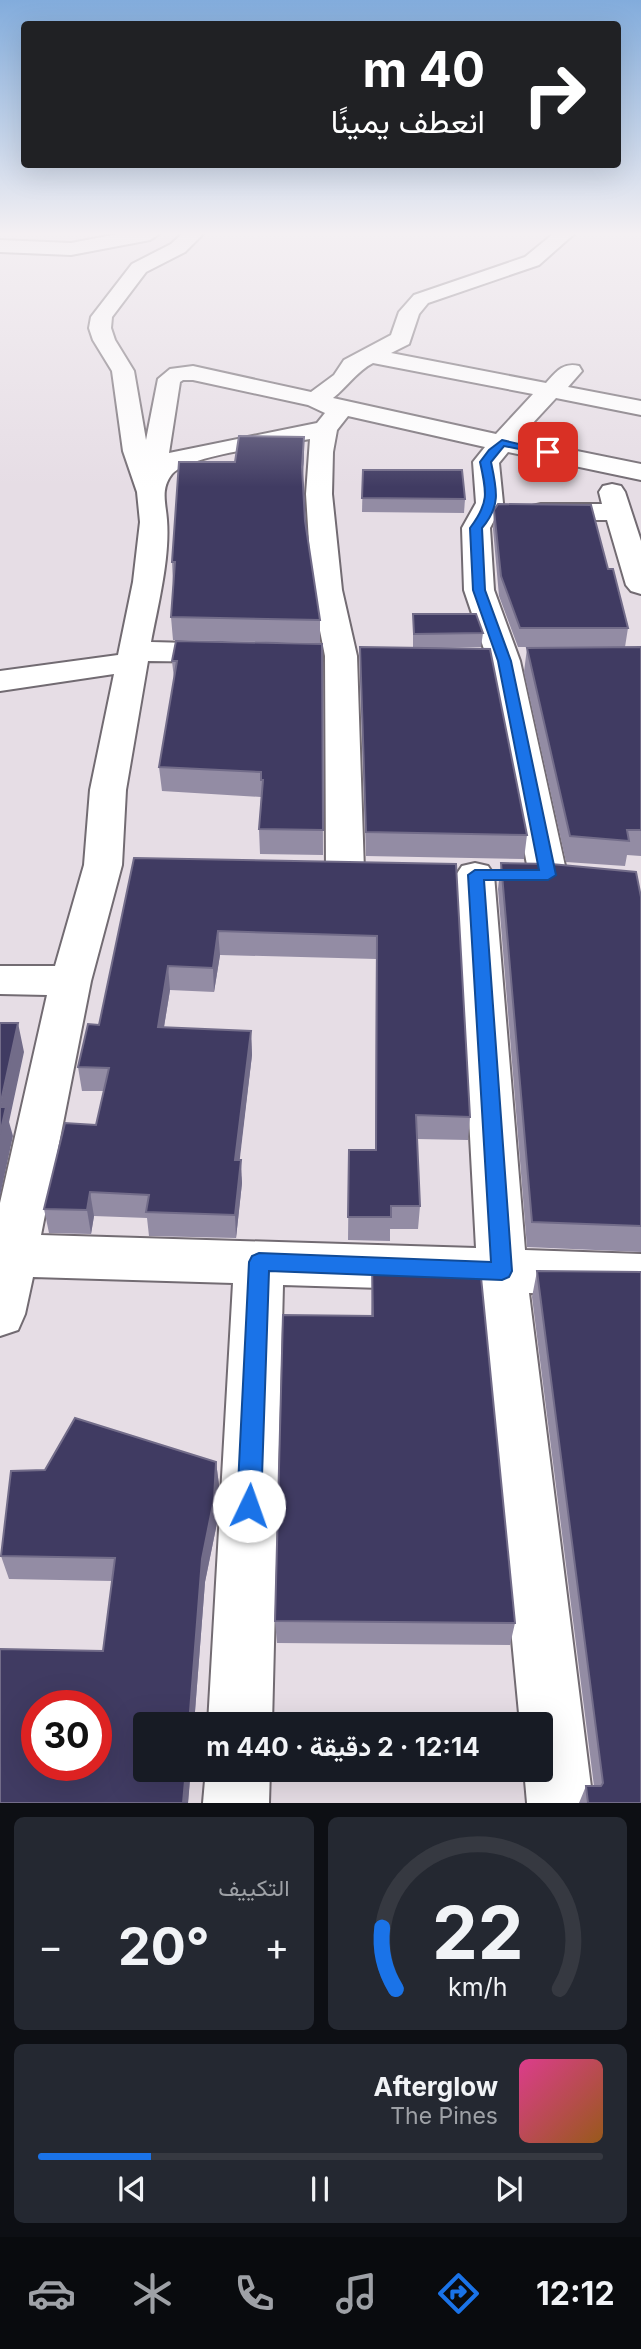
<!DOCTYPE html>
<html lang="ar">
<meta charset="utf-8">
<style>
body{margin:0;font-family:Inter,Vazirmatn,sans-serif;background:#242831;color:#f1f3f6;direction:rtl;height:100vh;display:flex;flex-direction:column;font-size:26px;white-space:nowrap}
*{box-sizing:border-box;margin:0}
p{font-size:23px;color:#9ea1a6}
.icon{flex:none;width:38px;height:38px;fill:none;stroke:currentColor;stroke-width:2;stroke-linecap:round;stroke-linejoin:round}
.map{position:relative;height:1803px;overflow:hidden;direction:ltr}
.panel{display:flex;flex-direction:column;gap:14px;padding:14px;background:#0d0f14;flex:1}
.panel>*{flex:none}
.top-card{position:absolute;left:21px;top:21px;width:600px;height:147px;border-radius:7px;box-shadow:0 7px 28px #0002;direction:rtl;background:#202124;color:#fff;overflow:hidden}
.speed{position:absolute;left:21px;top:1690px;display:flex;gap:14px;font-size:35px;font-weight:700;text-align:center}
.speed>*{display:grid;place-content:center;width:91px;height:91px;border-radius:50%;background:#171b24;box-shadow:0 7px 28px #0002;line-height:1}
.speed .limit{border:10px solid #d22;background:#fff;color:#111}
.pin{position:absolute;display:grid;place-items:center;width:60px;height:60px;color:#fff;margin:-30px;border-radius:14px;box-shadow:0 4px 10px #0006}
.me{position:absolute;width:77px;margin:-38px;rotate:3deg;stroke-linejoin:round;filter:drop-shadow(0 0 5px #0008)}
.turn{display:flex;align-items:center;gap:24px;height:147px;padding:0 21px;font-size:32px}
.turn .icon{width:91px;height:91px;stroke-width:2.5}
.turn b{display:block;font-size:49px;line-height:60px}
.big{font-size:52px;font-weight:700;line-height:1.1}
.panel .card{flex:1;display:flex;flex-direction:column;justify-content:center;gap:10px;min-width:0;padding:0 24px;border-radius:10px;background:#242831}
.panel .dial{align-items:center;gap:0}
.dial svg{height:182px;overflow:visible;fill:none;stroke:#363941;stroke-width:7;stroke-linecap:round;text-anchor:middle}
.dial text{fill:#f1f3f6;stroke:none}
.song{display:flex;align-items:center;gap:21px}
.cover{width:84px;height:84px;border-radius:10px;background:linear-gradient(135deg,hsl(330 70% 55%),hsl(30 70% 35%))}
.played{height:7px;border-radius:4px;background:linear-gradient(90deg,#1a73e8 20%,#363941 20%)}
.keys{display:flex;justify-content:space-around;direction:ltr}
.heat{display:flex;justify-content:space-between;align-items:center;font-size:38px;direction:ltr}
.panel .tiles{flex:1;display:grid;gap:14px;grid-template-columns:1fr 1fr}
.card:last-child{grid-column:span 2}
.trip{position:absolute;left:133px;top:1712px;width:420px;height:70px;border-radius:7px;background:#171b24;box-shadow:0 7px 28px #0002;font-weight:700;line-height:70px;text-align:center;direction:rtl}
.dock{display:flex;height:112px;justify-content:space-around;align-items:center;background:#090b0e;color:#9ea1a6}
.dock .icon{width:49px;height:49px}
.dock .active{color:#1a73e8}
.dock b{font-size:32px;color:#f1f3f6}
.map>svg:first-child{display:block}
</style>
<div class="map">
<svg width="641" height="1803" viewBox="0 0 641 1803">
<rect width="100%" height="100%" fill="#e6dde5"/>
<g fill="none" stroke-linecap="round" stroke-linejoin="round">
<defs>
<g id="minor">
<path d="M118,234H159L150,240L71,255L0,252V240L71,243Z"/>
<path d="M182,234H203L185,252L146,272L112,317L111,328L115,340L134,371L146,440L158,379L170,369L193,366L311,392L334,375L344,360L391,335L399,312L414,295L525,257L553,234H574L539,265L428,303L419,314L409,344L391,353L546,383C556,372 563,362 579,366L582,371L568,387L641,401V415L556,398L518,439L641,464V480L508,452L499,463L503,503L490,528L494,590L520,661L567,875L561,884L548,887L535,884L529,875L488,661L464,590L462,528L476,503L473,462L485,447L348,416L337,430L333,452L332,494L342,590L357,656L364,871L358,880L345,883L332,880L326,871L325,656L312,590L306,494L310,439C282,444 188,455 172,474C160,489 166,504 167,520C170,558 158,605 151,642L227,644L238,646L243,653L238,660L227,662L148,661L126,790L122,865L91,981L41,1235L476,1248L456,875L462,866L475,863L488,866L494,875L525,1250L641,1254V1296L529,1293L593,1803H527L524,1769H541V1724H520L479,1291L283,1285L272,1724H208L233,1283L33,1277L25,1314L18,1330L0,1336V1203L47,995L0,994V966H55L84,865L90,790L114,674L0,691V671L118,655L133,582L140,522L137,492L123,451L112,371L93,340L89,328L91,317L132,264L171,244ZM373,363L533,394L496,434L333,398C348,386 357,371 373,363ZM183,380H193L308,405L325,413L317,423L169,453L180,382Z"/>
<path d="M612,484L621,486L625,492L641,541V594L631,591L626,585L607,520H541L532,518L528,512L532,506L541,504H602L599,492L603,486Z"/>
<path d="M206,1769H270L269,1803H203Z"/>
</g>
</defs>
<use href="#minor" stroke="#726b72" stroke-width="4"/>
<use href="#minor" fill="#fff" fill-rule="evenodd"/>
</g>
<g fill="#938ca4">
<path d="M304,437L303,481L305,521L320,620V643L173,640L171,617L173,585L172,562L235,462Z"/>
<path d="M363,470L465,499L464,513L362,512Z"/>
<path d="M494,510L608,569L628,628L625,647H641V856L627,855L625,866L566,862L524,672L527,648L576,647H518L499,596L493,529Z"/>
<path d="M413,614L483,633L481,647L436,648L527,835L524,859L366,856L360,670V647L413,648Z"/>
<path d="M322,644L323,855L260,854L259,829L261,797L162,791L159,767L174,679L172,661Z"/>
<path d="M134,858L456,864L470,1117L468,1140L417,1139L420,1206L418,1229H390V1241L348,1240L349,1150H375L376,959L220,955L214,992L170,990L164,1027L251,1031L252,1055L239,1160L242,1183L236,1238L149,1236L147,1218L94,1216L91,1234L49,1233L44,1209L96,1125L104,1091H82L78,1067L99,1025Z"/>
<path d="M501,863L641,897V1252L527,1247L498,889Z"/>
<path d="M372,1264L515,1623L510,1645L277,1643L275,1621L371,1316Z"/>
<path d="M537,1271L641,1803H579L586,1786H594L532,1297Z"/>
<path d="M216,1462L219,1485L217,1523L205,1582L188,1803H0L103,1651L112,1581L9,1579L1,1556Z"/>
</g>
<g fill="#726c89">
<path d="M304,437V458L302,488V467Z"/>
<path d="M218,931L220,955L214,992L213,968Z"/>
<path d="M168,966L170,990L160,1051L158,1027Z"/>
<path d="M18,1023L24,1052L9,1122L13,1136L0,1196V1108Z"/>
<path d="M251,1031L252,1055L237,1183L235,1160Z"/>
<path d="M241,1160L242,1183L236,1238L235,1215Z"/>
<path d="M90,1192L94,1216L91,1234L87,1210Z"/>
<path d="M216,1462L219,1485L217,1523L205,1582L194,1724H189L202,1559Z"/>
<path d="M186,1769H191L188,1803H183Z"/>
</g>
<g fill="#403b62" stroke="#726c89" stroke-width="2" fill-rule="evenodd">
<path d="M239,436L304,437L302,467L305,521L320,620L171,617L175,562H172L179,462H235Z"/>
<path d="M363,470H462L465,499L362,498Z"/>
<path d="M498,504L591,505L608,569H613L628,628H520L501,576L494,510Z"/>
<path d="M413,614H476L483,633L414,634Z"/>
<path d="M176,641L322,644L323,830L259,829L263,780H261V772L159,767L177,661H172Z"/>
<path d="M360,647L490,649L527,835L366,832Z"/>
<path d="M641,647V830H627L629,841L570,836L527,648Z"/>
<path d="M134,858L456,864L470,1117L416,1115L420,1206H391V1217H348L349,1150H376L377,936L218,931L213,968L168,966L158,1027L251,1031L235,1160H241L235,1215L146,1212L149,1195L90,1192L87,1210L44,1209L65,1123L96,1125L109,1068L78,1067L88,1024L99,1025Z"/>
<path d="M501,863L551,864L636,872L641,897V1226L532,1222Z"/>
<path d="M0,1023H18L0,1106Z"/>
<path d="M0,1107H6L0,1134Z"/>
<path d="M372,1264L480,1267L515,1623L275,1621L283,1315L373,1316Z"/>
<path d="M537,1271L641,1272V1803H588L586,1786H601L603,1783Z"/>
<path d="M75,1418L216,1462L214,1499L202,1559L189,1724H145V1769H186L183,1803H0V1649L103,1651L115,1558L1,1556L11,1471L45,1470ZM37,1706H96V1766H37Z"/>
</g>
<linearGradient id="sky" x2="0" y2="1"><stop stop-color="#82acdc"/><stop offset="0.48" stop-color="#f4f0f3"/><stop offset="1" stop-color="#f4f0f3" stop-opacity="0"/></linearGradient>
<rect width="641" height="487" fill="url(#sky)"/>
<path fill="#1a73e8" stroke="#114b97" stroke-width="2" d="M502,440L553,452L548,455L504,446L491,462C497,490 501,506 482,528L485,590L511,661L556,875L548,880H484L512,1271L509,1277L502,1280L269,1271L261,1506L257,1515L249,1518L241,1515L237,1506L249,1262L252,1256L259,1253L491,1262L468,875L475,870H539L498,661L473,590L470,528C489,503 487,493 480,462L489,450Z"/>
</svg>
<div class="speed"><div class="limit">30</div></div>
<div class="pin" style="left:548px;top:452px;background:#d93025"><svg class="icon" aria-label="arrive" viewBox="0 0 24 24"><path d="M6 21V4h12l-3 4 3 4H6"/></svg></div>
<svg class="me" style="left:249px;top:1506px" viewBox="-20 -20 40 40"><circle r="19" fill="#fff"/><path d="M0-13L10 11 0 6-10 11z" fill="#1a73e8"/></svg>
<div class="trip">12:14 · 2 دقيقة · 440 m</div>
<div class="top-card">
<div class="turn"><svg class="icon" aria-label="right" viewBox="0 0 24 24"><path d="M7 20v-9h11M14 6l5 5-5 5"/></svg><div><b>40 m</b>انعطف يمينًا</div></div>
</div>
</div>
<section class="panel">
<div class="tiles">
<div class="card dial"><svg viewBox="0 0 100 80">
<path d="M14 69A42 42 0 1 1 86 69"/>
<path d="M14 69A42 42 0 0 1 8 42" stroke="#1a73e8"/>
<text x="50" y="56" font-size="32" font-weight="700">22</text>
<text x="50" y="72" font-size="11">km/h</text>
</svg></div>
<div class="card"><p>التكييف</p>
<div class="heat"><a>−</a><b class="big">20°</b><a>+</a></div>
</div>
<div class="card">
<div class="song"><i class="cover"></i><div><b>Afterglow</b><p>The Pines</p></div></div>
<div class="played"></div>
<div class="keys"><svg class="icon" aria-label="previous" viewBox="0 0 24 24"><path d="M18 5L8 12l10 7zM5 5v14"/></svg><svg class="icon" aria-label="pause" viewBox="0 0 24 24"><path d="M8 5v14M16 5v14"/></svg><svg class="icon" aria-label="next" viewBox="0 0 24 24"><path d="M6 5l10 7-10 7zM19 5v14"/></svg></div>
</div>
</div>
</section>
<nav class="dock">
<b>12:12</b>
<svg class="icon active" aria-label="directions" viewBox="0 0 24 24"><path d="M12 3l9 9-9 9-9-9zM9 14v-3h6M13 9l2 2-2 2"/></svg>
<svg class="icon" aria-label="music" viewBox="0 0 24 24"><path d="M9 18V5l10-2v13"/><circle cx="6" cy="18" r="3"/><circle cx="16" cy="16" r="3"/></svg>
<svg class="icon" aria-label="phone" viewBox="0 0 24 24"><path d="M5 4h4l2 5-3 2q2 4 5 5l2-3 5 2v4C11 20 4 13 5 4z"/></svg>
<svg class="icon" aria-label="climate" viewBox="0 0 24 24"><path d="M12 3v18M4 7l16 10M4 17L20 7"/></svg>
<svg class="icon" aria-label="car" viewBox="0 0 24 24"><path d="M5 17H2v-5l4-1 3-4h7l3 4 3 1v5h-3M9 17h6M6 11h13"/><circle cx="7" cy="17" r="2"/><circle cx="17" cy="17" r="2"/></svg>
</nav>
